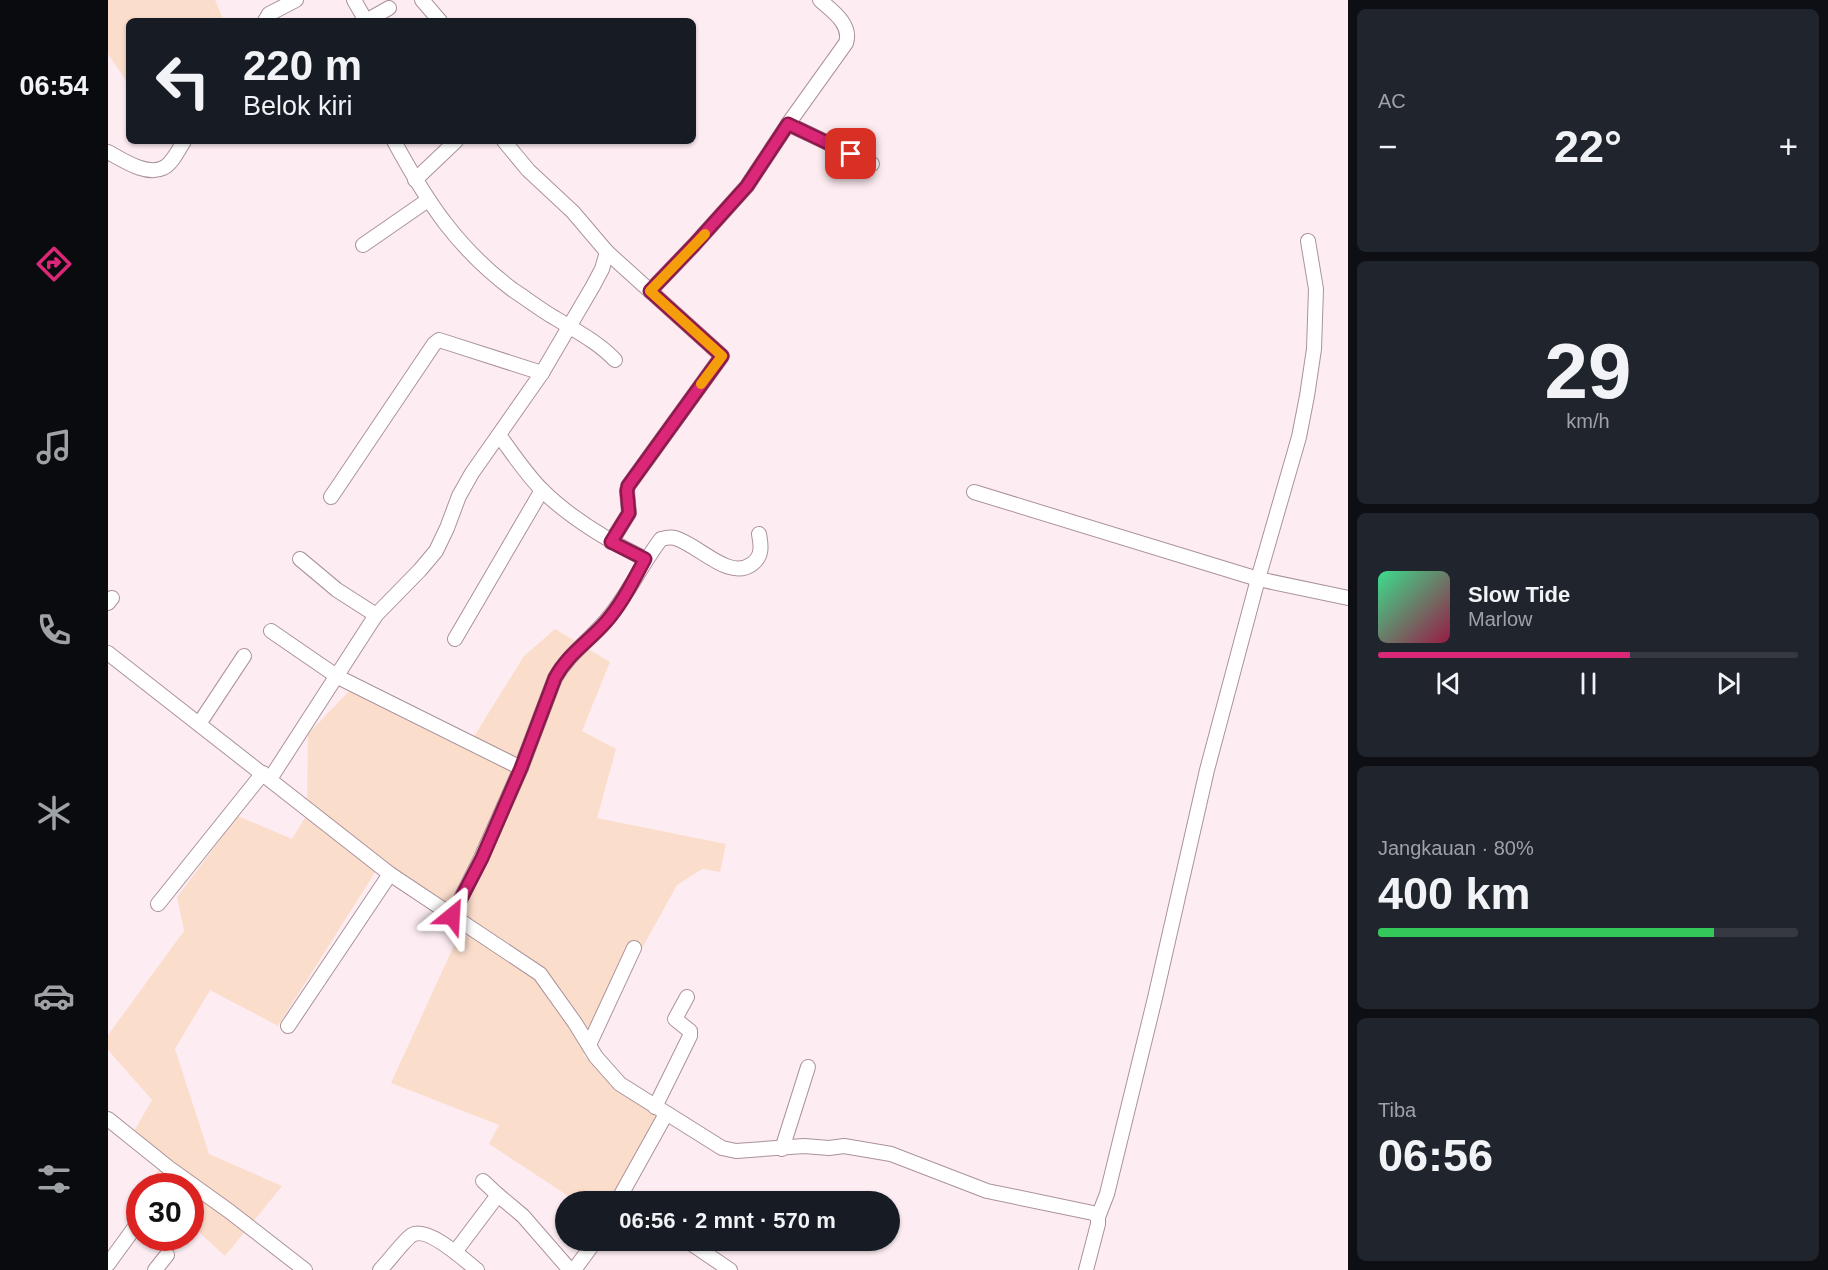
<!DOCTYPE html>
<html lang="id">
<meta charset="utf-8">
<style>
body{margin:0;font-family:Helvetica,sans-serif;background:#20242c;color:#f1f3f6;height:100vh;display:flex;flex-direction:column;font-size:22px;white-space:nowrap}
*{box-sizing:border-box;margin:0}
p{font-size:20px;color:#9ea1a6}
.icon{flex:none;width:33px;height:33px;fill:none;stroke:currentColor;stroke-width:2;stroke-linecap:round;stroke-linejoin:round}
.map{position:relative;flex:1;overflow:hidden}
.details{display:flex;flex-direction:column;gap:9px;padding:9px;background:#0d0f14;width:480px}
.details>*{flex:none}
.top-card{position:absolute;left:18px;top:18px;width:570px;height:126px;border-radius:9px;box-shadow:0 2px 4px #0004;background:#171b24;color:#f1f3f6;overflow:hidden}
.speed{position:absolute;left:18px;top:1173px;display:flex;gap:12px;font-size:30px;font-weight:700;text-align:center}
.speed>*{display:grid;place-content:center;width:78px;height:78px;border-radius:50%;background:#171b24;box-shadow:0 2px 4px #0004;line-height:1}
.speed .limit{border:9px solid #d22;background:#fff;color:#111}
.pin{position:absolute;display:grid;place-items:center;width:51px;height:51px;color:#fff;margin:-26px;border-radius:12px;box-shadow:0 3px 9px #0006}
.me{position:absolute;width:66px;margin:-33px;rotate:27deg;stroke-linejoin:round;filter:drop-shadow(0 0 4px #0008)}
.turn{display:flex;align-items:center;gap:21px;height:126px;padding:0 18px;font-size:27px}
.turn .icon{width:78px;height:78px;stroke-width:2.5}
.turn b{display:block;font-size:42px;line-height:51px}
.big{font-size:45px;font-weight:700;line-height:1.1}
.details .widget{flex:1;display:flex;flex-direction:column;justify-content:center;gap:9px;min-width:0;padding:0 21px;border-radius:9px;background:#20242c}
.details .dial{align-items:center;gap:0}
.dial b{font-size:78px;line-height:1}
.song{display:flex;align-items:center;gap:18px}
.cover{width:72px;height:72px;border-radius:9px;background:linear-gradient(135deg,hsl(150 70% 55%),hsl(340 70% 35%))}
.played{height:6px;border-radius:3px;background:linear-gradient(90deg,#db2777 60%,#363941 60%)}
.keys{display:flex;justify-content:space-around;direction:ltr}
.heat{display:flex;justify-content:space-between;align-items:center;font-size:33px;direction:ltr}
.charge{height:9px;border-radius:4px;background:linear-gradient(90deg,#34c759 80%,#363941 0)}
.trip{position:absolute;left:447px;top:1191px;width:345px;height:60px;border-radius:30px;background:#171b24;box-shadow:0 2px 4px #0004;font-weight:700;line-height:60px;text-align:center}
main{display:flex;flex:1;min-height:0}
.dock{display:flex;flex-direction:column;width:108px;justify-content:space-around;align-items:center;background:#090b0e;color:#9ea1a6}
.dock .icon{width:42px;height:42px}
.dock .selected{color:#db2777}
.dock b{font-size:27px;color:#f1f3f6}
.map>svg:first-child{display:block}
</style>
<main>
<nav class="dock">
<b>06:54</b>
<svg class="icon selected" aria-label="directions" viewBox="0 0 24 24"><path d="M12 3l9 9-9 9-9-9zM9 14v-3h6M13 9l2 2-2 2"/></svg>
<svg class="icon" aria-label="music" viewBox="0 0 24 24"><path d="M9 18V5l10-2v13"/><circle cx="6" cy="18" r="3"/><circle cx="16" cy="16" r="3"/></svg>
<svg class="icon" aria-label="phone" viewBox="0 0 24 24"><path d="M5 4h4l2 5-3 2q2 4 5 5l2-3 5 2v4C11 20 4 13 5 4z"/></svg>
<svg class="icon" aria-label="climate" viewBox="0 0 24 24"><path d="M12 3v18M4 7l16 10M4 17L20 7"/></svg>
<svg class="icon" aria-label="car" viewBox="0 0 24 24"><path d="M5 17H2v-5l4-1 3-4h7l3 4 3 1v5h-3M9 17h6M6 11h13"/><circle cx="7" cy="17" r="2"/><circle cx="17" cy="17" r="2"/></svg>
<svg class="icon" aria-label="filters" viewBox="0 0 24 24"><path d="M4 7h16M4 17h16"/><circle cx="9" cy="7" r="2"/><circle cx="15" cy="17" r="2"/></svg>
</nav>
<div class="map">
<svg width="1240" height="1270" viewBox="0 0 1240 1270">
<rect width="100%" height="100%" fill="#fdedf2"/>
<g fill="#fbddcc">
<path d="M0,0H107L116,21H21V85L0,54Z"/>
<path d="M447,629L502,662L474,731L508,749L489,818L618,844L612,872L594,869L569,885L475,1055L548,1116L502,1201H468L381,1144L391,1125L283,1083L354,928L271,866L170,1026L102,990L67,1049L101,1154L174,1186L117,1256L83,1225L82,1186H39L58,1160L25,1133L44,1100L0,1050V1035L76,931L69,897L130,816L184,839L199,814L200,734L244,688L365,738L416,656Z"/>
</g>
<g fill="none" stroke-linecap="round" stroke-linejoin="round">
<defs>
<g id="minor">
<path d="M246,0L258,21"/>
<path d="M314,0L332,21"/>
<path d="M157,21L161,14L188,0"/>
<path d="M258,21L281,8"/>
<path d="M680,124L764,164"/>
<path d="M286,141C319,202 349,248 405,290C419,299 433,310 447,318C468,331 490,342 507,360"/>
<path d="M396,141L420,170L465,212L499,252L614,356L520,486L519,491L521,513L503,542"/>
<path d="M0,152C15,160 38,176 55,168C64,164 71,149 76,141"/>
<path d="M307,180L348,141"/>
<path d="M255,245L320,200"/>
<path d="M542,291L586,245L639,186L680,124L738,43C744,24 724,11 712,0"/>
<path d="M391,435C405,454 418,474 434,490C463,519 501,541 537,559"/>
<path d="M866,492L1150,579L1240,598"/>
<path d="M223,497L326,344L331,340L434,373"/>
<path d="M192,559L229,590L268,615"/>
<path d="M0,603L4,598"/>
<path d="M163,631L230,677L413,768"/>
<path d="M347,639L434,490"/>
<path d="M0,653L282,874L432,974L467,1023L488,1057L512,1084L614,1148L628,1151L696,1146L721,1148L736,1146L783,1154L879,1191L985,1213L990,1217V1224L978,1270"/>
<path d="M91,724L136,656"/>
<path d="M162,779L268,615L312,570L328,551L339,528L351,496L364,473L434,373L485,286L494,269L499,252"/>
<path d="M50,904L155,773"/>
<path d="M344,916L373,858L413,768L447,678C461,653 484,639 502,616C521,592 534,564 553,539C557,538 563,537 567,538C591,545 621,581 644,564C655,556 653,545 651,534"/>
<path d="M180,1026L282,874"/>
<path d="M481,1045L526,948"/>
<path d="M547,1107L582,1036V1031L567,1019L579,997"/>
<path d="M0,1119L61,1168L121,1211L197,1270"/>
<path d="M674,1149L700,1067"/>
<path d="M375,1181L390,1195"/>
<path d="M509,1202L558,1114"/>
<path d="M990,1217L999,1194L1047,998L1099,770L1150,579L1191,437L1199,396L1206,349L1208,289L1200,241"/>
<path d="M578,1240L622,1270"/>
<path d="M347,1252L390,1195L415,1216L462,1270"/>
<path d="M0,1264L27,1227"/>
<path d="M47,1270L59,1255"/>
<path d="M272,1270C281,1261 296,1240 304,1235C319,1226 357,1260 369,1270"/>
<path d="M466,1270L488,1240"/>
</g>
</defs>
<use href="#minor" stroke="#ab929a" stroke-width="16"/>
<use href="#minor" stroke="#fff" stroke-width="14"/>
</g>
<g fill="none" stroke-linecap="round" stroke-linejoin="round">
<defs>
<path id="route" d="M344,916L374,858L413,768L447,678C459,655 480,642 497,623C514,604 525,581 537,559L503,542L521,513L519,491L520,486L614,356L542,291L586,245L639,186L680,124L743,154"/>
</defs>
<use href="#route" stroke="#8e194d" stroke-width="15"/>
<use href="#route" stroke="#db2777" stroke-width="10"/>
<path stroke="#f59e0b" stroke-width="10" d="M593,384L614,356L542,291L597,234"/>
</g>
</svg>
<div class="speed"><div class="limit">30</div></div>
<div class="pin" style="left:743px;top:154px;background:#d93025"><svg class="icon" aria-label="arrive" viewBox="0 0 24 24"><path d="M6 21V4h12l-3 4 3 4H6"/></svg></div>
<svg class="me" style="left:344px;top:916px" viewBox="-20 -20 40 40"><path d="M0-17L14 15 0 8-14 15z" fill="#db2777" stroke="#fff" stroke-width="4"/></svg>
<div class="trip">06:56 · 2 mnt · 570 m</div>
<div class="top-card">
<div class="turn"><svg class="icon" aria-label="left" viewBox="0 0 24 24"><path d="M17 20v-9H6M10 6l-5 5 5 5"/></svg><div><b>220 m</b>Belok kiri</div></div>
</div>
</div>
<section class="details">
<div class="widget"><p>AC</p>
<div class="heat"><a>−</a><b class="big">22°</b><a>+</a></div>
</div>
<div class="widget dial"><b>29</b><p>km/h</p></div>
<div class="widget">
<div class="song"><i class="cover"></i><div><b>Slow Tide</b><p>Marlow</p></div></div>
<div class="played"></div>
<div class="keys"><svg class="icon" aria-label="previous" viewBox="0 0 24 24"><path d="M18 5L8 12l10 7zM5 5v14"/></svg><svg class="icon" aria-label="pause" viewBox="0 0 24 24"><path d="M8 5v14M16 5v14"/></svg><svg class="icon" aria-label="next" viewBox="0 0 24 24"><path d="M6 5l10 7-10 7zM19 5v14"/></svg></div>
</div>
<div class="widget"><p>Jangkauan · 80%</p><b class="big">400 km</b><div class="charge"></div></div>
<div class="widget"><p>Tiba</p><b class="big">06:56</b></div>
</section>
</main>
